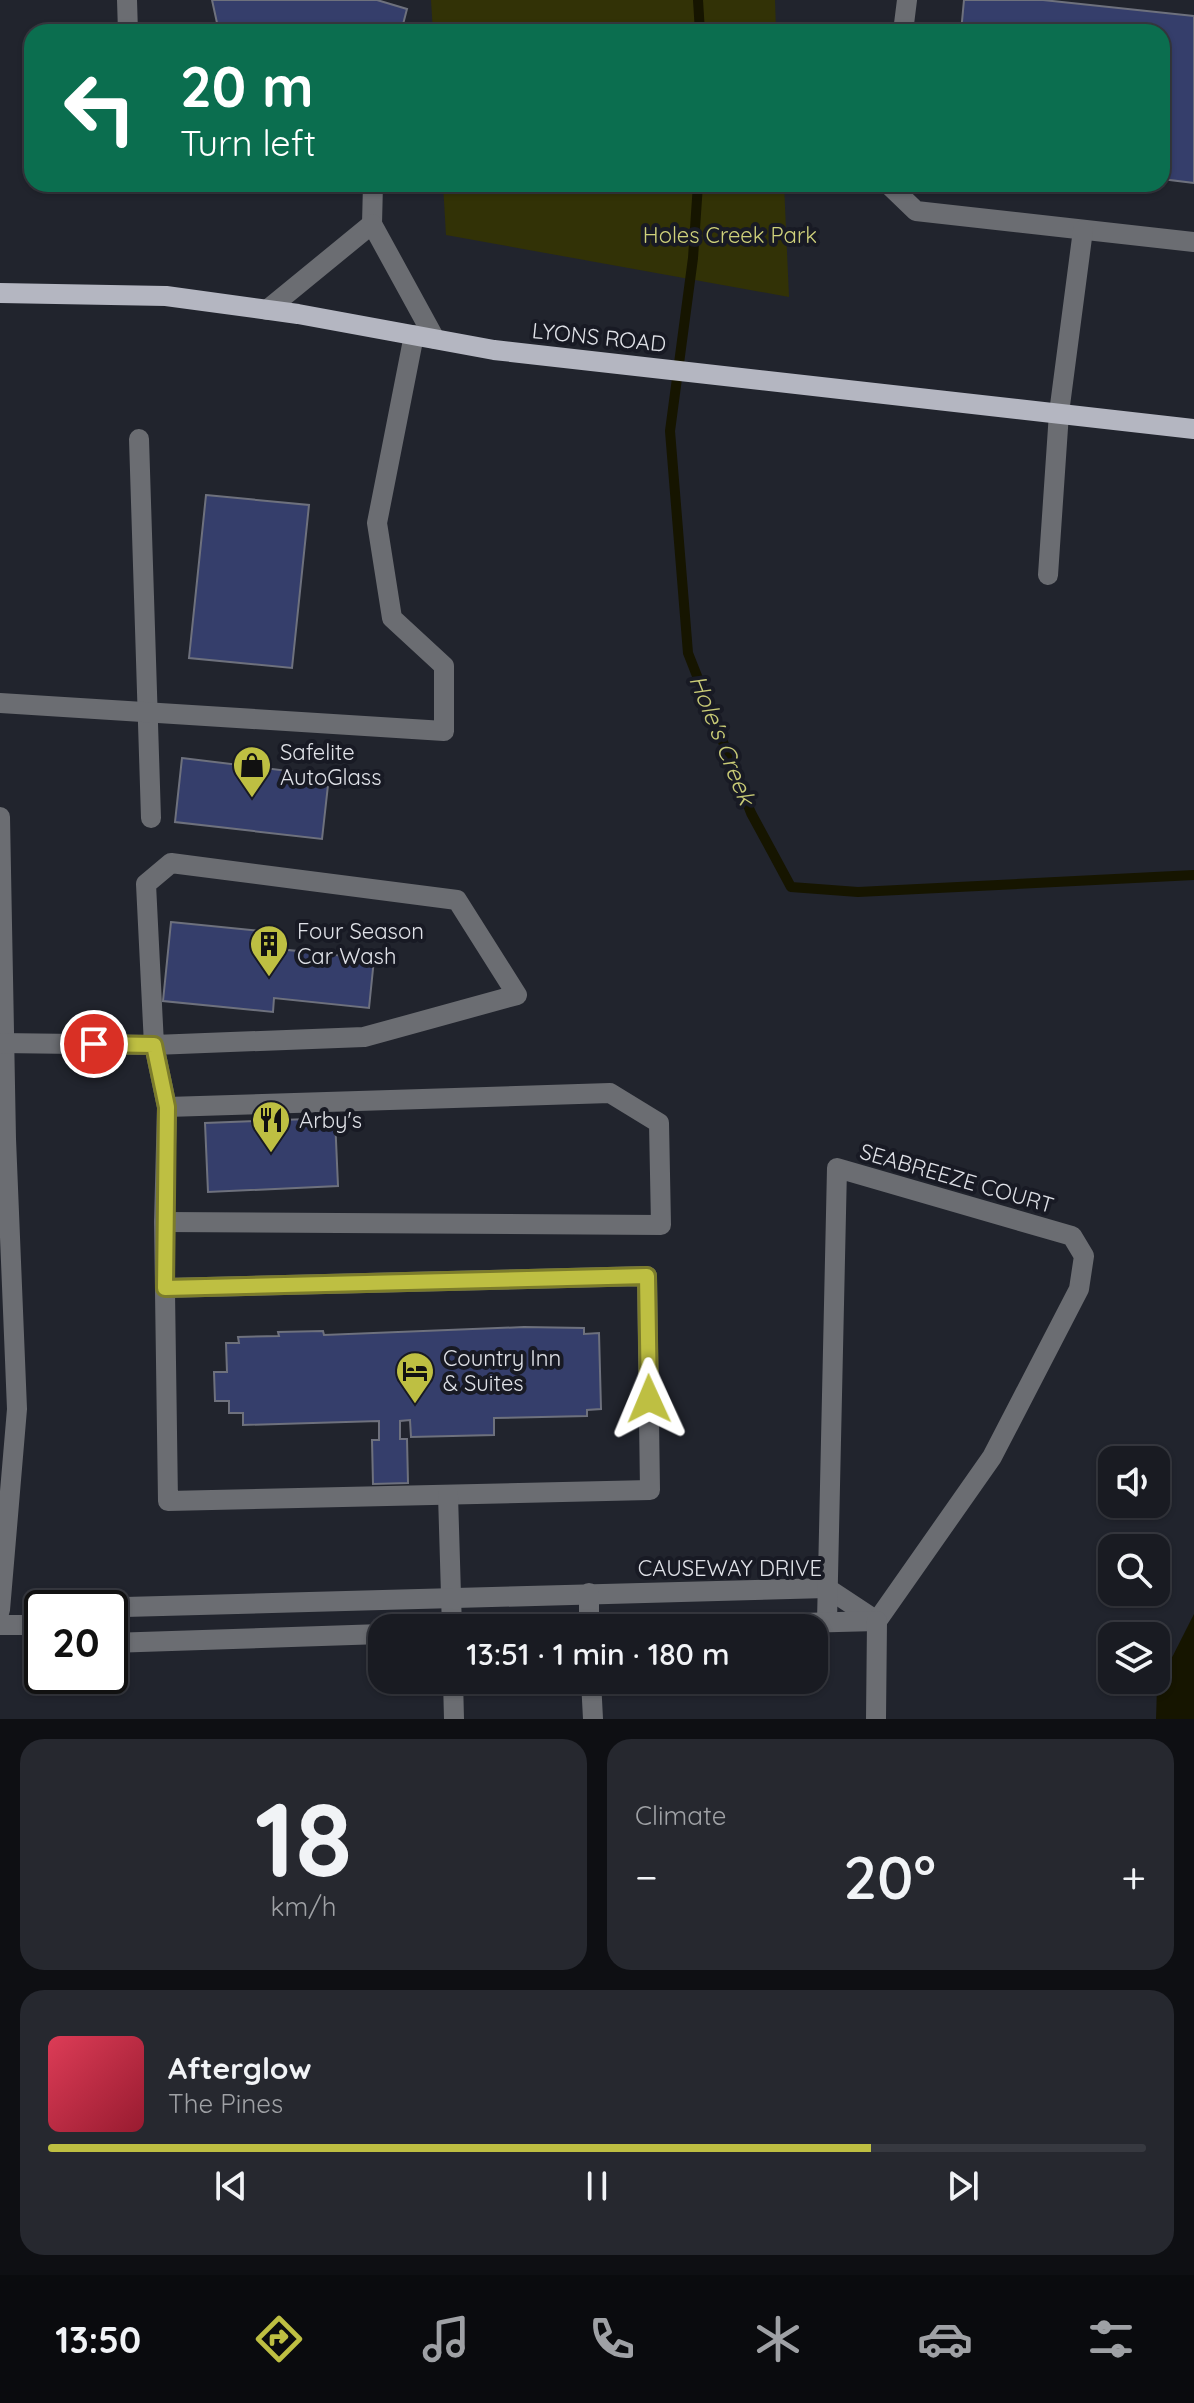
<!DOCTYPE html>
<meta charset="utf-8">
<style>
body{margin:0;font-family:Quicksand,sans-serif;background:#26282f;color:#f1f3f6;height:100vh;display:flex;flex-direction:column;font-size:30px;white-space:nowrap}
*{box-sizing:border-box;margin:0}
p{font-size:26px;color:#9fa1a5}
.icon{flex:none;width:44px;height:44px;fill:none;stroke:currentColor;stroke-width:2;stroke-linecap:round;stroke-linejoin:round}
.map{position:relative;height:1719px;overflow:hidden}
.details{display:flex;flex-direction:column;gap:20px;padding:20px;background:#0e0f13;flex:1}
.details>*{flex:none}
.hud{position:absolute;left:24px;top:24px;width:1146px;height:168px;border-radius:24px;box-shadow:0 2px 6px #0004,0 0 0 2px #373940;background:#0b6e4f;color:#fff;overflow:hidden}
.tools{position:absolute;left:1098px;top:1446px;display:grid;gap:16px}
.tools a{display:grid;place-items:center;width:72px;height:72px;border-radius:16px;background:#191b22;box-shadow:0 2px 6px #0004,0 0 0 2px #373940;font-size:40px}
.speed{position:absolute;left:24px;top:1590px;display:flex;gap:16px;font-size:40px;font-weight:700;text-align:center}
.speed>*{display:grid;place-content:center;width:104px;height:104px;border-radius:50%;background:#191b22;box-shadow:0 2px 6px #0004,0 0 0 2px #373940;line-height:1}
.speed .limit{border:4px solid #111;border-radius:12px;background:#fff;color:#111}
.pin{position:absolute;display:grid;place-items:center;width:68px;height:68px;color:#fff;margin:-34px;border:4px solid #fff;border-radius:50%;box-shadow:0 2px 8px #0007}
.me{position:absolute;width:88px;margin:-44px;rotate:359deg;stroke-linejoin:round;filter:drop-shadow(0 0 6px #0008)}
.turn{display:flex;align-items:center;gap:28px;height:168px;padding:0 24px;font-size:36px}
.turn .icon{width:104px;height:104px;stroke-width:2.5}
.turn b{display:block;font-size:56px;line-height:68px}
.big{font-size:60px;font-weight:600;line-height:1.1}
.details .tile{flex:1;display:flex;flex-direction:column;justify-content:center;gap:12px;min-width:0;padding:0 28px;border-radius:24px;background:#26282f}
.details .dial{align-items:center;gap:0}
.dial b{font-size:104px;line-height:1}
.song{display:flex;align-items:center;gap:24px}
.cover{width:96px;height:96px;border-radius:12px;background:linear-gradient(135deg,hsl(350 70% 55%),hsl(350 70% 35%))}
.played{height:8px;border-radius:4px;background:linear-gradient(90deg,#bebf42 75%,#373940 75%)}
.keys{display:flex;justify-content:space-around;direction:ltr}
.heat{display:flex;justify-content:space-between;align-items:center;font-size:44px;direction:ltr}
.details .tiles{flex:1;display:grid;gap:20px;grid-template-columns:1fr 1fr}
.tile:last-child{grid-column:span 2}
.trip{position:absolute;left:368px;top:1614px;width:460px;height:80px;border-radius:24px;background:#191b22;box-shadow:0 2px 6px #0004,0 0 0 2px #373940;font-weight:600;line-height:80px;text-align:center}
.dock{display:flex;height:128px;justify-content:space-around;align-items:center;background:#0a0b0e;color:#9fa1a5}
.dock .icon{width:56px;height:56px}
.dock .current{color:#bebf42}
.dock b{font-size:36px;color:#f1f3f6}
.map>svg:first-child{display:block}
</style>
<div class="map">
<svg width="1194" height="1719" viewBox="0 0 1194 1719">
<rect width="100%" height="100%" fill="#21242d"/>
<g fill="#323206">
<path d="M431,0H775L776,32H433Z"/>
<path d="M443,184H784L789,297L446,235Z"/>
</g>
<path fill="#161500" d="M1194,1614V1719H1156L1157,1687Z"/>
<g fill="none" stroke-linecap="round" stroke-linejoin="round">
<g stroke="#161500" stroke-width="10">
<path d="M698,0L700,32"/>
<path d="M698,184L693,258L670,431L688,653L751,813L791,887L858,892L1194,875"/>
</g>
</g>
<g fill="#353e6b" stroke="#6e717d" stroke-width="2">
<path d="M212,0H377L407,9L401,32H219Z"/>
<path d="M964,0H1043L1194,16V183L1162,179V32H961Z"/>
<path d="M206,495L309,505L292,668L189,658Z"/>
<path d="M182,758L329,776L322,839L175,822Z"/>
<path d="M171,922L281,933L279,949L374,959L369,1008L274,998L273,1012L163,1001Z"/>
<path d="M335,1118L338,1186L208,1192L205,1123Z"/>
<path d="M524,1327L584,1328V1334L599,1333L601,1409L587,1410V1416L494,1418V1435L411,1437L410,1420L400,1421V1439H407L408,1483L373,1484L372,1440H379V1421L243,1425V1413H229V1401H215L214,1372H227L226,1343H239L238,1337L279,1336L278,1332L323,1331L324,1335Z"/>
</g>
<g fill="none" stroke-linecap="round" stroke-linejoin="round">
<g stroke="#6b6d72" stroke-width="20">
<path d="M127,0L128,32"/>
<path d="M903,32L907,0"/>
<path d="M888,184L916,211L1194,242"/>
<path d="M372,224L373,184"/>
<path d="M267,310L372,224L435,339"/>
<path d="M139,439L151,818"/>
<path d="M1048,575L1059,413L1083,230"/>
<path d="M0,703L444,731V666L392,618L377,523L414,335"/>
<path d="M0,817L6,1139L17,1409L0,1610"/>
<path d="M0,1043L154,1045L364,1037L517,995L457,900L171,863L146,884L154,1045L167,1107L164,1222L168,1501L650,1490L647,1276L165,1288"/>
<path d="M164,1222L661,1225L659,1123L610,1093L167,1107"/>
<path d="M448,1495L452,1628"/>
<path d="M87,1608L827,1588L877,1621"/>
<path d="M827,1622L837,1168L1072,1236L1084,1256L1079,1289L992,1457L877,1621"/>
<path d="M0,1625H42"/>
<path d="M589,1628V1593"/>
<path d="M607,1628L877,1621"/>
<path d="M110,1643L382,1634"/>
<path d="M453,1680L454,1719"/>
<path d="M591,1680L593,1719"/>
<path d="M876,1719L877,1621"/>
</g>
<path stroke="#b4b6c1" stroke-width="20" d="M0,293L166,296L298,314L494,350L1194,429"/>
</g>
<g fill="none" stroke-linecap="round" stroke-linejoin="round">
<defs>
<path id="route" d="M94,1044L154,1045L167,1107L165,1288L647,1276L649,1399"/>
</defs>
<use href="#route" stroke="#7c7c2b" stroke-width="20"/>
<use href="#route" stroke="#bebf42" stroke-width="14"/>
</g>
<defs>
<symbol id="shop-pin" viewBox="-11 -11 22 30"><path d="M0 17L-7.5 6A9.5 9.5 0 1 1 7.5 6Z" fill="#bebf42" stroke="#181a24"/><path d="M-5-2.5h2.3a2.7 3.5 0 0 1 5.4 0H5L5.5 6h-11ZM-1.5-2.5h3a1.5 2.3 0 0 0-3 0Z" fill="#111"/></symbol>
<symbol id="building-pin" viewBox="-11 -11 22 30"><path d="M0 17L-7.5 6A9.5 9.5 0 1 1 7.5 6Z" fill="#bebf42" stroke="#181a24"/><path d="M-4-6H4V6H1V3H-1V6H-4ZM-2.5-4.3h1.7v1.8h-1.7ZM.8-4.3h1.7v1.8H.8ZM-2.5-1h1.7V.8h-1.7ZM.8-1h1.7V.8H.8Z" fill="#111"/></symbol>
<symbol id="restaurant-pin" viewBox="-11 -11 22 30"><path d="M0 17L-7.5 6A9.5 9.5 0 1 1 7.5 6Z" fill="#bebf42" stroke="#181a24"/><path d="M-5-6h1v4h1v-4h1v4h1v-4h1v5L-1.5 .5V6h-2V.5L-5-1ZM5-6V6H3V1.5H1.5Q1.5-4 5-6Z" fill="#111"/></symbol>
<symbol id="hotel-pin" viewBox="-11 -11 22 30"><path d="M0 17L-7.5 6A9.5 9.5 0 1 1 7.5 6Z" fill="#bebf42" stroke="#181a24"/><path d="M-6-4.5h1.5V1H6V5H4.5V3h-9V5H-6ZM-4 0a1.8 1.8 0 1 1 3.6 0ZM.5 0V-2.5h3Q6-2.5 6 0Z" fill="#111"/></symbol>
</defs>
<g fill-rule="evenodd">
<use href="#shop-pin" x="230" y="743" width="44" height="60"/>
<use href="#building-pin" x="247" y="922" width="44" height="60"/>
<use href="#restaurant-pin" x="249" y="1098" width="44" height="60"/>
<use href="#hotel-pin" x="393" y="1349" width="44" height="60"/>
</g>
<g text-anchor="middle" stroke-width="8" stroke-linejoin="round" paint-order="stroke">
<g font-size="22" fill="#cfd17b" stroke="#181a24">
<text x="730" y="243">Holes Creek Park</text>
</g>
<g font-size="22" fill="#e0e2e8" stroke="#181a24">
<text transform="translate(599 337) rotate(6)" y="8">LYONS ROAD</text>
<text transform="translate(957 1178) rotate(16)" y="8">SEABREEZE COURT</text>
<text x="730" y="1576">CAUSEWAY DRIVE</text>
</g>
<g font-size="22" fill="#e0e2e8" stroke="#181a24" text-anchor="start">
<text x="280" y="760">Safelite<tspan x="280" dy="25">AutoGlass</tspan></text>
<text x="297" y="939">Four Season<tspan x="297" dy="25">Car Wash</tspan></text>
<text x="299" y="1128">Arby's</text>
<text x="443" y="1366">Country Inn<tspan x="443" dy="25">&amp; Suites</tspan></text>
</g>
<g font-size="24" font-style="italic" fill="#c9cb76" stroke="#181a24">
<text transform="translate(722 740) rotate(68)" y="8">Hole's Creek</text>
</g>
</g>
</svg>
<div class="tools">
<a><svg class="icon" aria-label="sound" viewBox="0 0 24 24"><path d="M4 9h4l5-4v14l-5-4H4zM17 9q2 3 0 6"/></svg></a>
<a><svg class="icon" aria-label="search" viewBox="0 0 24 24"><circle cx="10" cy="10" r="6"/><path d="M15 15l6 6"/></svg></a>
<a><svg class="icon" aria-label="layers" viewBox="0 0 24 24"><path d="M12 4l9 5-9 5-9-5zM3 14l9 5 9-5"/></svg></a>
</div>
<div class="speed"><div class="limit">20</div></div>
<div class="pin" style="left:94px;top:1044px;background:#d93025"><svg class="icon" aria-label="arrive" viewBox="0 0 24 24"><path d="M6 21V4h12l-3 4 3 4H6"/></svg></div>
<svg class="me" style="left:649px;top:1399px" viewBox="-20 -20 40 40"><path d="M0-17L14 15 0 8-14 15z" fill="#bebf42" stroke="#fff" stroke-width="4"/></svg>
<div class="trip">13:51 · 1 min · 180 m</div>
<div class="hud">
<div class="turn"><svg class="icon" aria-label="left" viewBox="0 0 24 24"><path d="M17 20v-9H6M10 6l-5 5 5 5"/></svg><div><b>20 m</b>Turn left</div></div>
</div>
</div>
<section class="details">
<div class="tiles">
<div class="tile dial"><b>18</b><p>km/h</p></div>
<div class="tile"><p>Climate</p>
<div class="heat"><a>−</a><b class="big">20°</b><a>+</a></div>
</div>
<div class="tile">
<div class="song"><i class="cover"></i><div><b>Afterglow</b><p>The Pines</p></div></div>
<div class="played"></div>
<div class="keys"><svg class="icon" aria-label="previous" viewBox="0 0 24 24"><path d="M18 5L8 12l10 7zM5 5v14"/></svg><svg class="icon" aria-label="pause" viewBox="0 0 24 24"><path d="M8 5v14M16 5v14"/></svg><svg class="icon" aria-label="next" viewBox="0 0 24 24"><path d="M6 5l10 7-10 7zM19 5v14"/></svg></div>
</div>
</div>
</section>
<nav class="dock">
<b>13:50</b>
<svg class="icon current" aria-label="directions" viewBox="0 0 24 24"><path d="M12 3l9 9-9 9-9-9zM9 14v-3h6M13 9l2 2-2 2"/></svg>
<svg class="icon" aria-label="music" viewBox="0 0 24 24"><path d="M9 18V5l10-2v13"/><circle cx="6" cy="18" r="3"/><circle cx="16" cy="16" r="3"/></svg>
<svg class="icon" aria-label="phone" viewBox="0 0 24 24"><path d="M5 4h4l2 5-3 2q2 4 5 5l2-3 5 2v4C11 20 4 13 5 4z"/></svg>
<svg class="icon" aria-label="climate" viewBox="0 0 24 24"><path d="M12 3v18M4 7l16 10M4 17L20 7"/></svg>
<svg class="icon" aria-label="car" viewBox="0 0 24 24"><path d="M5 17H2v-5l4-1 3-4h7l3 4 3 1v5h-3M9 17h6M6 11h13"/><circle cx="7" cy="17" r="2"/><circle cx="17" cy="17" r="2"/></svg>
<svg class="icon" aria-label="filters" viewBox="0 0 24 24"><path d="M4 7h16M4 17h16"/><circle cx="9" cy="7" r="2"/><circle cx="15" cy="17" r="2"/></svg>
</nav>
